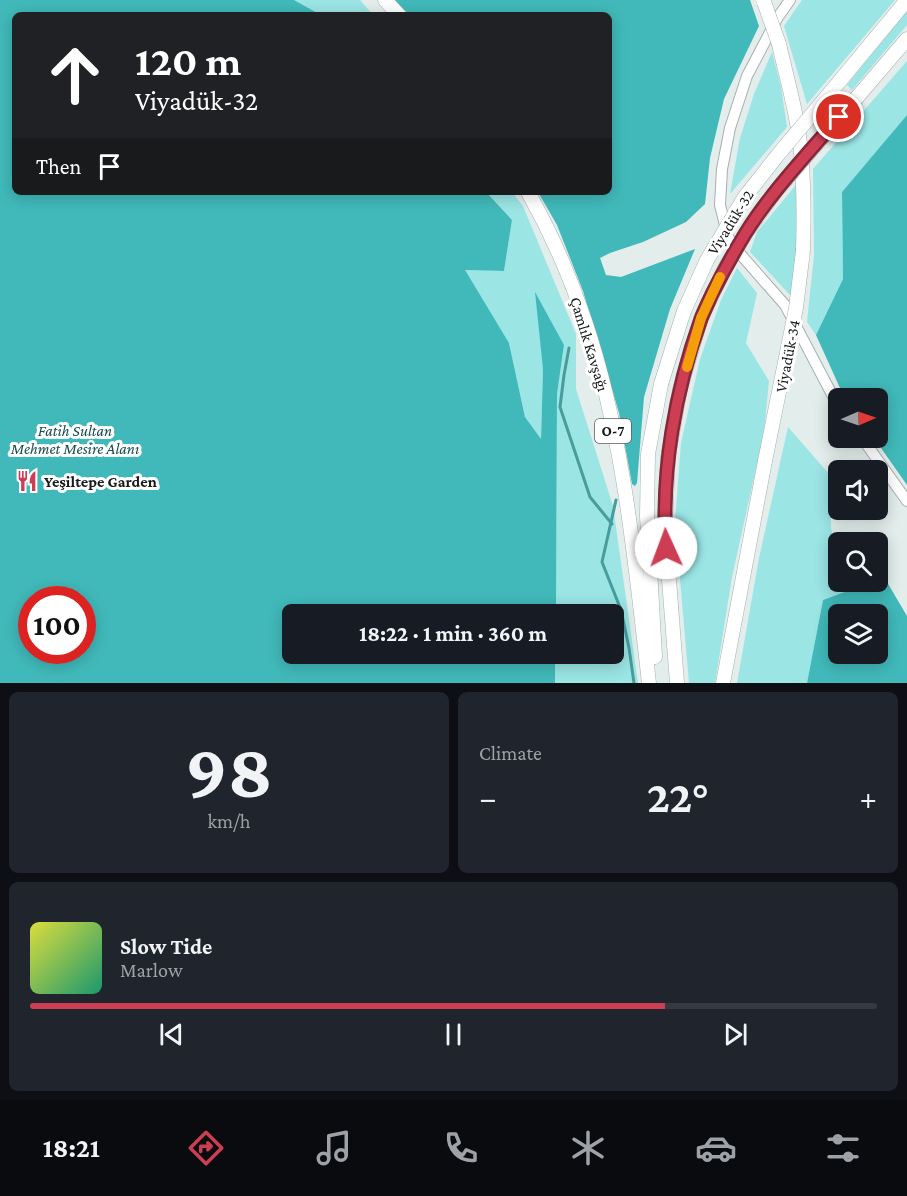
<!DOCTYPE html>
<meta charset="utf-8">
<style>
body{margin:0;font-family:"Crimson Pro",serif;background:#20242c;color:#f1f3f6;height:100vh;display:flex;flex-direction:column;font-size:22px;white-space:nowrap}
*{box-sizing:border-box;margin:0}
p{font-size:20px;color:#9ea1a6}
.icon{flex:none;width:33px;height:33px;fill:none;stroke:currentColor;stroke-width:2;stroke-linecap:round;stroke-linejoin:round}
.map{position:relative;height:683px;overflow:hidden}
.details{display:flex;flex-direction:column;gap:9px;padding:9px;background:#0d0f14;flex:1}
.details>*{flex:none}
.hud{position:absolute;left:12px;top:12px;width:600px;height:183px;border-radius:9px;box-shadow:0 3px 15px #0003;background:#202124;color:#fff;overflow:hidden}
.needle{width:39px;rotate:88deg}
.tools{position:absolute;left:828px;top:388px;display:grid;gap:12px}
.tools a{display:grid;place-items:center;width:60px;height:60px;border-radius:9px;background:#171b24;box-shadow:0 3px 15px #0003;font-size:30px}
.speed{position:absolute;left:18px;top:586px;display:flex;gap:12px;font-size:30px;font-weight:700;text-align:center}
.speed>*{display:grid;place-content:center;width:78px;height:78px;border-radius:50%;background:#171b24;box-shadow:0 3px 15px #0003;line-height:1}
.speed .limit{border:9px solid #d22;background:#fff;color:#111}
.pin{position:absolute;display:grid;place-items:center;width:51px;height:51px;color:#fff;margin:-26px;border:3px solid #fff;border-radius:50%;box-shadow:0 2px 6px #0007}
.me{position:absolute;width:66px;margin:-33px;rotate:358deg;stroke-linejoin:round;filter:drop-shadow(0 0 4px #0008)}
.turn{display:flex;align-items:center;gap:21px;height:126px;padding:0 24px;font-size:27px}
.turn .icon{width:78px;height:78px;stroke-width:2.5}
.turn b{display:block;font-size:42px;line-height:51px}
.then{display:flex;align-items:center;height:57px;padding:0 24px;background:#0003;gap:12px;font-size:22px}
.big{font-size:45px;font-weight:700;line-height:1.1}
.details .card{flex:1;display:flex;flex-direction:column;justify-content:center;gap:9px;min-width:0;padding:0 21px;border-radius:9px;background:#20242c}
.details .dial{align-items:center;gap:0}
.dial b{font-size:78px;line-height:1}
.song{display:flex;align-items:center;gap:18px}
.cover{width:72px;height:72px;border-radius:9px;background:linear-gradient(135deg,hsl(60 70% 55%),hsl(160 70% 35%))}
.played{height:6px;border-radius:3px;background:linear-gradient(90deg,#cd3d54 75%,#363941 75%)}
.keys{display:flex;justify-content:space-around;direction:ltr}
.heat{display:flex;justify-content:space-between;align-items:center;font-size:33px;direction:ltr}
.details .tiles{flex:1;display:grid;gap:9px;grid-template-columns:1fr 1fr}
.card:last-child{grid-column:span 2}
.trip{position:absolute;left:282px;top:604px;width:342px;height:60px;border-radius:9px;background:#171b24;box-shadow:0 3px 15px #0003;font-weight:700;line-height:60px;text-align:center}
.tab-bar{display:flex;height:96px;justify-content:space-around;align-items:center;background:#090b0e;color:#9ea1a6}
.tab-bar .icon{width:42px;height:42px}
.tab-bar .on{color:#cd3d54}
.tab-bar b{font-size:27px;color:#f1f3f6}
.map>svg:first-child{display:block}
</style>
<div class="map">
<svg width="907" height="683" viewBox="0 0 907 683">
<rect width="100%" height="100%" fill="#e2edec"/>
<g fill="#9be5e5">
<path d="M294,0H360L373,15H321Z"/>
<path d="M802,0H895L807,104L784,26Z"/>
<path d="M907,10V25L852,90L847,85Z"/>
<path d="M772,52L781,87L787,127L730,194L740,138L754,94Z"/>
<path d="M907,61V115L842,192L843,279L816,335L807,322L814,255L813,169Z"/>
<path d="M796,185V254L791,296L750,252L757,232Z"/>
<path d="M486,192H512L523,206L576,334V389L613,506L638,683H555V654H614V615H556L557,394L564,345L543,369L541,440L525,417L509,343L464,270L504,271L512,220Z"/>
<path d="M737,268L757,293L746,343L769,381L764,432L732,577L715,683H689L675,521L681,443L700,359L721,300Z"/>
<path d="M788,427L829,474L831,526L835,554L838,556V582H871L823,600L807,683H737L759,558Z"/>
</g>
<g fill="#41b9ba" fill-rule="evenodd">
<path d="M0,0H294L321,15H15V192H486L512,220L504,271L465,270L509,343L525,417L541,439L543,369L535,292L564,345L557,394L556,615H292V654H555V683H0ZM32,600H82V651H32Z"/>
<path d="M393,0H750L759,26L724,99L710,158L705,204L686,222L643,242L610,253L600,258L606,275L621,277L695,249L670,309L644,397L637,483L635,486L632,484L619,413L583,291L557,225L538,192H609V15H410Z"/>
<path d="M907,115V485L874,438H878V399H847L840,388L816,335L843,279L842,192Z"/>
<path d="M884,577L907,616V683H807L823,600L871,582H878V580ZM838,615H878V654H838Z"/>
</g>
<g fill="none" stroke-linecap="round" stroke-linejoin="round">
<g stroke="#499c9c" stroke-width="3">
<path d="M569,348L564,375L560,407L590,497L612,524"/>
<path d="M616,500L602,562L621,610L629,648L634,683"/>
</g>
<defs>
<g id="secondary">
<path d="M790,0L778,17L747,76L730,128L722,169L720,205L728,237L742,256L785,305L838,406"/>
<path d="M862,438L907,501"/>
</g>
<g id="highway">
<path d="M385,0L399,15"/>
<path d="M779,44C787,80 798,116 801,153C804,185 804,218 803,251"/>
<path d="M839,82L907,0"/>
<path d="M853,102L907,39"/>
<path d="M528,192C551,233 570,276 585,321C624,437 635,562 649,683"/>
<path d="M655,657L647,516L648,454L661,384"/>
<path d="M677,683L665,528L668,457L680,389"/>
<path d="M723,683L765,461"/>
</g>
</defs>
<use href="#secondary" stroke="#a6b0b0" stroke-width="12"/>
<use href="#highway" stroke="#a6b0b0" stroke-width="15"/>
<use href="#secondary" stroke="#fff" stroke-width="10"/>
<use href="#highway" stroke="#fff" stroke-width="14"/>
<defs>
<g id="highway-bridge">
<path d="M764,2L779,44"/>
<path d="M661,384L684,311L707,260L744,198L777,156L839,82"/>
<path d="M680,389L701,318L725,268L746,233L776,191L853,102"/>
<path d="M765,461L796,308L803,251"/>
</g>
</defs>
<use href="#highway-bridge" stroke="#a6b0b0" stroke-width="15" stroke-linecap="butt"/>
<use href="#highway-bridge" stroke="#fff" stroke-width="14"/>
</g>
<g fill="none" stroke-linecap="round" stroke-linejoin="round">
<defs>
<path id="route" d="M666,548C661,471 675,391 701,319C704,311 708,303 712,294C722,274 733,254 745,234C771,192 807,155 839,117"/>
</defs>
<use href="#route" stroke="#852837" stroke-width="15"/>
<use href="#route" stroke="#cd3d54" stroke-width="10"/>
<path stroke="#f59e0b" stroke-width="10" d="M687,367L701,318L720,277"/>
</g>
<defs>
<symbol id="restaurant-bare" viewBox="-9 -9 18 18"><path d="M-5-6h1v4h1v-4h1v4h1v-4h1v5L-1.5 .5V6h-2V.5L-5-1ZM5-6V6H3V1.5H1.5Q1.5-4 5-6Z" fill="#cd3d54" stroke="#fff" stroke-width="2.5" paint-order="stroke"/></symbol>
</defs>
<g fill-rule="evenodd">
<use href="#restaurant-bare" x="12" y="466" width="30" height="30"/>
</g>
<g text-anchor="middle" stroke-width="6" stroke-linejoin="round" paint-order="stroke">
<rect fill="#fff" stroke="#5c5f5f" stroke-width="1.5" x="595" y="419" width="36" height="24" rx="4.5"/>
<g font-size="15" font-weight="bold" fill="#161a1a">
<text x="613" y="436">O-7</text>
</g>
<g font-size="16" fill="#161a1a" stroke="#fff">
<text transform="translate(730 222) rotate(-58)" y="6">Viyadük-32</text>
<text transform="translate(590 344) rotate(73)" y="6">Çamlık Kavşağı</text>
<text transform="translate(787 356) rotate(-79)" y="6">Viyadük-34</text>
</g>
<g font-size="16" font-style="italic" fill="#194d4d" stroke="#fff">
<text x="75" y="436">Fatih Sultan<tspan x="75" dy="18">Mehmet Mesire Alanı</tspan></text>
</g>
<g font-size="16" font-weight="bold" fill="#161a1a" stroke="#fff" text-anchor="start">
<text x="44" y="487">Yeşiltepe Garden</text>
</g>
</g>
</svg>
<div class="tools">
<a><svg class="needle" viewBox="-14 -14 28 28"><path d="M0-13l5 13h-10z" fill="#e53935"/><path d="M0 13l5-13h-10z" fill="#9ea1a6"/></svg></a>
<a><svg class="icon" aria-label="sound" viewBox="0 0 24 24"><path d="M4 9h4l5-4v14l-5-4H4zM17 9q2 3 0 6"/></svg></a>
<a><svg class="icon" aria-label="search" viewBox="0 0 24 24"><circle cx="10" cy="10" r="6"/><path d="M15 15l6 6"/></svg></a>
<a><svg class="icon" aria-label="layers" viewBox="0 0 24 24"><path d="M12 4l9 5-9 5-9-5zM3 14l9 5 9-5"/></svg></a>
</div>
<div class="speed"><div class="limit">100</div></div>
<div class="pin" style="left:839px;top:117px;background:#d93025"><svg class="icon" aria-label="arrive" viewBox="0 0 24 24"><path d="M6 21V4h12l-3 4 3 4H6"/></svg></div>
<svg class="me" style="left:666px;top:548px" viewBox="-20 -20 40 40"><circle r="19" fill="#fff"/><path d="M0-13L10 11 0 6-10 11z" fill="#cd3d54"/></svg>
<div class="trip">18:22 · 1 min · 360 m</div>
<div class="hud">
<div class="turn"><svg class="icon" aria-label="ahead" viewBox="0 0 24 24"><path d="M12 20V5M6 11l6-6 6 6"/></svg><div><b>120 m</b>Viyadük-32</div></div>
<div class="then">Then<svg class="icon" aria-label="arrive" viewBox="0 0 24 24"><path d="M6 21V4h12l-3 4 3 4H6"/></svg></div>
</div>
</div>
<section class="details">
<div class="tiles">
<div class="card dial"><b>98</b><p>km/h</p></div>
<div class="card"><p>Climate</p>
<div class="heat"><a>−</a><b class="big">22°</b><a>+</a></div>
</div>
<div class="card">
<div class="song"><i class="cover"></i><div><b>Slow Tide</b><p>Marlow</p></div></div>
<div class="played"></div>
<div class="keys"><svg class="icon" aria-label="previous" viewBox="0 0 24 24"><path d="M18 5L8 12l10 7zM5 5v14"/></svg><svg class="icon" aria-label="pause" viewBox="0 0 24 24"><path d="M8 5v14M16 5v14"/></svg><svg class="icon" aria-label="next" viewBox="0 0 24 24"><path d="M6 5l10 7-10 7zM19 5v14"/></svg></div>
</div>
</div>
</section>
<nav class="tab-bar">
<b>18:21</b>
<svg class="icon on" aria-label="directions" viewBox="0 0 24 24"><path d="M12 3l9 9-9 9-9-9zM9 14v-3h6M13 9l2 2-2 2"/></svg>
<svg class="icon" aria-label="music" viewBox="0 0 24 24"><path d="M9 18V5l10-2v13"/><circle cx="6" cy="18" r="3"/><circle cx="16" cy="16" r="3"/></svg>
<svg class="icon" aria-label="phone" viewBox="0 0 24 24"><path d="M5 4h4l2 5-3 2q2 4 5 5l2-3 5 2v4C11 20 4 13 5 4z"/></svg>
<svg class="icon" aria-label="climate" viewBox="0 0 24 24"><path d="M12 3v18M4 7l16 10M4 17L20 7"/></svg>
<svg class="icon" aria-label="car" viewBox="0 0 24 24"><path d="M5 17H2v-5l4-1 3-4h7l3 4 3 1v5h-3M9 17h6M6 11h13"/><circle cx="7" cy="17" r="2"/><circle cx="17" cy="17" r="2"/></svg>
<svg class="icon" aria-label="filters" viewBox="0 0 24 24"><path d="M4 7h16M4 17h16"/><circle cx="9" cy="7" r="2"/><circle cx="15" cy="17" r="2"/></svg>
</nav>
